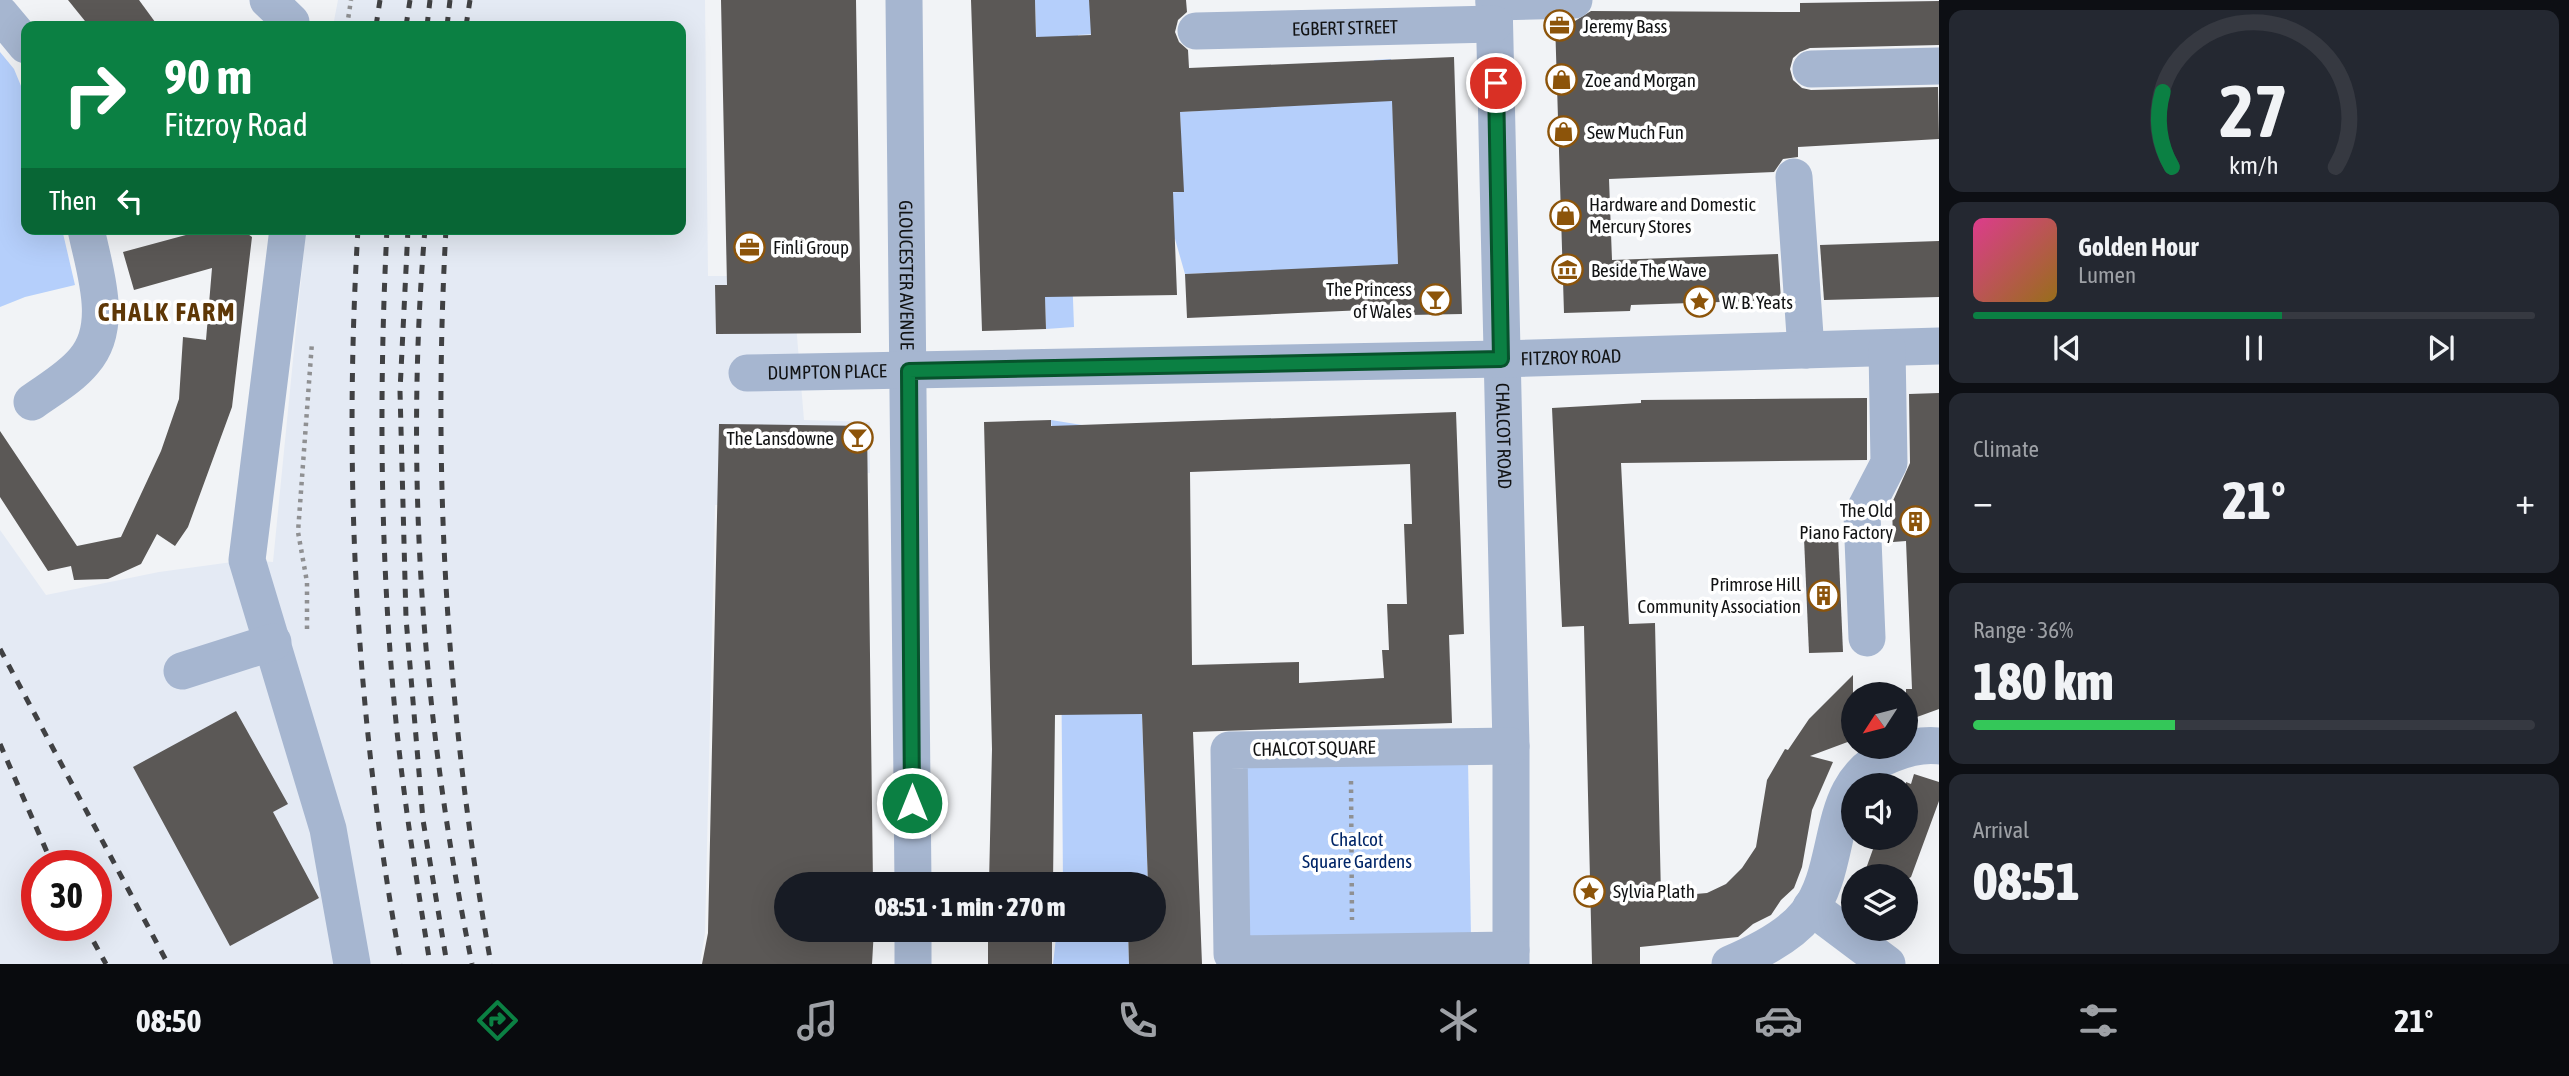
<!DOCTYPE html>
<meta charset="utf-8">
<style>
body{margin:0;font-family:"Asap Condensed",sans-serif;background:#242831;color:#f1f3f6;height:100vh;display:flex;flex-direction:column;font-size:26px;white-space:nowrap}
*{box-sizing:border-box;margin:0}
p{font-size:23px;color:#9ea1a6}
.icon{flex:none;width:38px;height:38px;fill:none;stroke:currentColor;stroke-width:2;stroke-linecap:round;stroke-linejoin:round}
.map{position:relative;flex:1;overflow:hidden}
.panel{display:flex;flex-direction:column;gap:10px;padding:10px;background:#0d0f14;width:630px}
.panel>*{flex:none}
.hud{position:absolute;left:21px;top:21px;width:665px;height:214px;border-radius:14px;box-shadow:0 7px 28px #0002;background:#0b8043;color:#fff;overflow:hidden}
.needle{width:46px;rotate:234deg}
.controls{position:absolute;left:1841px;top:682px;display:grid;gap:14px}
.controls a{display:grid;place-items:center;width:77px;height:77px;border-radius:50%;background:#171b24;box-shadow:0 7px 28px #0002;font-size:35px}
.speed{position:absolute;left:21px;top:850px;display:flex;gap:14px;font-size:35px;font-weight:700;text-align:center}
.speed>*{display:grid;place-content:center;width:91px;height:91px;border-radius:50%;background:#171b24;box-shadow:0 7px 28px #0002;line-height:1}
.speed .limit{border:10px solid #d22;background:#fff;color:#111}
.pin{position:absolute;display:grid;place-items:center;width:60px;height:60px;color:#fff;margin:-30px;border:4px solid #fff;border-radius:50%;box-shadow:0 2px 7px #0007}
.me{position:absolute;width:77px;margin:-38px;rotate:0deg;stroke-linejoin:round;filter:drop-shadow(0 0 5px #0008)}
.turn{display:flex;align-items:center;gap:24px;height:147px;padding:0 28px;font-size:32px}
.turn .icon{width:91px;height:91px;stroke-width:2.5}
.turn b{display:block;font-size:49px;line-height:60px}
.then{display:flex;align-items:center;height:66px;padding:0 28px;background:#0003;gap:14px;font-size:26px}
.big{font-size:52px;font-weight:800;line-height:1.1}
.panel .widget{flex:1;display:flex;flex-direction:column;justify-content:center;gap:10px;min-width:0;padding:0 24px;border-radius:14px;background:#242831}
.panel .dial{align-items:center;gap:0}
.dial svg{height:182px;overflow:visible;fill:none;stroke:#363941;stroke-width:7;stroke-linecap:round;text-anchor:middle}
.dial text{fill:#f1f3f6;stroke:none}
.song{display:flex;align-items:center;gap:21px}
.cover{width:84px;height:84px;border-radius:10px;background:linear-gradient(135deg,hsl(330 70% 55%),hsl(40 70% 35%))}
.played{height:7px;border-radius:4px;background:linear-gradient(90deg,#0b8043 55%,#363941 55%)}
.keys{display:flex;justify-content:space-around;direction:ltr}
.heat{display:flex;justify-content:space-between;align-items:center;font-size:38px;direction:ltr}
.charge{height:10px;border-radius:5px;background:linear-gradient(90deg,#34c759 36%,#363941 0)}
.trip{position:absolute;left:774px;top:872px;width:392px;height:70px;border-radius:35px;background:#171b24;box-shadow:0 7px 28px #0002;font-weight:800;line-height:70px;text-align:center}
.dock{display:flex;height:112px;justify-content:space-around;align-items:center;background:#090b0e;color:#9ea1a6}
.dock .icon{width:49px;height:49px}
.dock .selected{color:#0b8043}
.dock b{font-size:32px;color:#f1f3f6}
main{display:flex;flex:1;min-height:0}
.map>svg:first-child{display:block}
</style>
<main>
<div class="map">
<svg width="1939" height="964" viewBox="0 0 1939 964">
<rect width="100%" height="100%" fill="#f1f3f6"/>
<path fill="#e4eaf4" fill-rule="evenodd" d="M338,0H705L708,276H792L804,420L870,422V473L773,475V504L715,505L705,933L700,964H0V530L46,595L159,572L247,560L273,562L306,229H681V26H333ZM37,866H96V926H37Z"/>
<g fill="#b5cffb">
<path d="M1035,0H1089L1096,34L1078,35L1082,195L1183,192L1180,112L1377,101L1374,60L1391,59L1398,265L1185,274L1175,239L1071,244L1074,327L1046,329Z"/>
<path d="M0,52L14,69L26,98V229H62L75,285L25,297L0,307Z"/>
<path d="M1051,420L1082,425L1101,714H1142L1148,884H1063L1060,508Z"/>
<path d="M1468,759L1471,937L1247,941L1243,763Z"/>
<path d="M1057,929H1128L1129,964H1053Z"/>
</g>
<g fill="#5b5856" fill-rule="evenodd">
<path d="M68,0H139L158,26H89Z"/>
<path d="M721,0H856L861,333L716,334L715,285H727Z"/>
<path d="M971,0H1035L1036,37L1091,35L1089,0H1186L1187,12L1178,20L1175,32L1179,42L1188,50L1189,68L1454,57L1462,314L1410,315L1409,308L1187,318L1185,274L1398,264L1392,101L1180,112L1184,192H1173L1177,295L1045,297L1046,329L982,331Z"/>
<path d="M1939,1V45L1810,48L1800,52L1793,58L1790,69L1793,80L1802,88L1811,90L1938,87L1939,139L1798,147V157L1783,159L1774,172L1609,179L1612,260L1778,254L1781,300L1631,305L1630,311L1564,313L1555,21H1575L1591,11L1800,12V3Z"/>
<path d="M208,229H241L252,237L232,407L188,527L175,546L157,534L141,564L108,579L74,580L71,566L48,571L0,497V431L77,546L121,537L161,451L179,399L183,337L206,340L212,268L134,290L123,252Z"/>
<path d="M1939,241V297L1824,300L1820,245Z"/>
<path d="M1939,393V709L1906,721V689H1912L1906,541L1893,542L1892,503L1910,463L1909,394Z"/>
<path d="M1867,398V460L1621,463L1629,624L1655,623L1661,897L1707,893L1726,884L1742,868L1756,847L1767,780L1785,749L1788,750L1809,719L1853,675V740L1810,756L1833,762L1812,810L1802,867L1794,888L1781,900L1771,915L1753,924L1738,937L1640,947V964H1592L1584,626L1562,627L1552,408L1641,403V400Z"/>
<path d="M1456,412L1464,634L1449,635L1452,723L1193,732L1202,964H1129L1128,929H1153V884H1148L1142,714L1055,715L1053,884H989L992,749L984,422L1051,420V426ZM1410,464L1412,524H1404L1407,604H1387L1389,650H1382L1384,678L1299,683V662L1192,665L1190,472Z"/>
<path d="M719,424L867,426L873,884H786V929H874L872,964H702L708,933Z"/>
<path d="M1838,536L1843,652L1809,653L1804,538Z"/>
<path d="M236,711L288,804L273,812L319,898L230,946L133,767Z"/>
<path d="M1914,774L1939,782V801L1911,877L1906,880V877H1863L1877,838H1906V782L1911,784Z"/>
<rect x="988" y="929" width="64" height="35"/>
</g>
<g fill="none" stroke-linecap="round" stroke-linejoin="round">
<g stroke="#8f9092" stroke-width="4.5" stroke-dasharray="3.5 5" stroke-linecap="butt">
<path d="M347,26L351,0"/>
<path d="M307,629V582L298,532L312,342"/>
<path d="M1351,781L1352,920"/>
</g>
<g stroke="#a6b6d0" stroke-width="37">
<path d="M268,0L291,22"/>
<path id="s1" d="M904,0L913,884"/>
<path id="s2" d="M1494,0L1511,746V964"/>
<path d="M1494,2L1574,0"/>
<path d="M0,14L26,45"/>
<path id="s3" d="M1196,31L1494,24"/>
<path d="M1811,69L1939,66"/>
<path d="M1794,177L1806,350"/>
<path d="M288,229L247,560L328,829L352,964"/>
<path id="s4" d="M747,373L1501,359L1939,346"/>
<path d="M32,402C50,389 70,378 84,361C115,326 94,269 86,229"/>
<path d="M1867,638L1862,515L1889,463L1887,348"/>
<path d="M182,671L273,642"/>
<path d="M1511,746L1229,750L1232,954L1511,950"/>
<path d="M1811,907L1887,964"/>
<path d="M913,964V929"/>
<path d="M1730,964C1756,953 1789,937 1807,914C1846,864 1822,781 1892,754C1907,748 1923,744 1939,746"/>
</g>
<g stroke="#404143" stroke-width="5" stroke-dasharray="9 9" stroke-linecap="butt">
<path d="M376,26L380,0"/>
<path d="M406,26L410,0"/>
<path d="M427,26L430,0"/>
<path d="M447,26L450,0"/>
<path d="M466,26L470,0"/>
<path d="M358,229C343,476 356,721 401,964"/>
<path d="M387,229C379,387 380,544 394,701C402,789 416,877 430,964"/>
<path d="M408,229L400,391L406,618L423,820L447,964"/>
<path d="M425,229C404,474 423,724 472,964"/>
<path d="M446,229C432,476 447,721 491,964"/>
<path d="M0,649L168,964"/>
<path d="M0,744L53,866"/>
<path d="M85,926L106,964"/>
</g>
</g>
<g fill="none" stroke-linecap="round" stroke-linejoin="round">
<defs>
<path id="route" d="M912,803L909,371L1501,359L1496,83"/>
</defs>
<use href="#route" stroke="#07532c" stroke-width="18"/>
<use href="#route" stroke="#0b8043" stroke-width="12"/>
</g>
<defs>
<symbol id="office-ring" viewBox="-11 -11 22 22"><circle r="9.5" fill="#fff" stroke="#8c540a" stroke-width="1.5"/><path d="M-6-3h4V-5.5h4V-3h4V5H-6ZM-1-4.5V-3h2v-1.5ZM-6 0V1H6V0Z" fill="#8c540a"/></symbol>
<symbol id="shop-ring" viewBox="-11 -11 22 22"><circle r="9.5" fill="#fff" stroke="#8c540a" stroke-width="1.5"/><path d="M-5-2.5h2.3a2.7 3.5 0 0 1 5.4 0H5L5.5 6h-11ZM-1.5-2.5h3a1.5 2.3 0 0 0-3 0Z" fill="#8c540a"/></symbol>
<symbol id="museum-ring" viewBox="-11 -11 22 22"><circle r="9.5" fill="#fff" stroke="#8c540a" stroke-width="1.5"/><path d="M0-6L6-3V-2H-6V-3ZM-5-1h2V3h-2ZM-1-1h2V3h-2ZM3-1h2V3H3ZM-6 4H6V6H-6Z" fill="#8c540a"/></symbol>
<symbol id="bar-ring" viewBox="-11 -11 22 22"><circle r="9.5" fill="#fff" stroke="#8c540a" stroke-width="1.5"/><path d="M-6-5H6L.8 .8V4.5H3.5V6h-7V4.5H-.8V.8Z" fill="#8c540a"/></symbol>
<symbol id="sight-ring" viewBox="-11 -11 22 22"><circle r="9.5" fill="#fff" stroke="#8c540a" stroke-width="1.5"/><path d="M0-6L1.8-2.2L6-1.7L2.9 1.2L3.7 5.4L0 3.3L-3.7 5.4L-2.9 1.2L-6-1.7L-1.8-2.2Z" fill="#8c540a"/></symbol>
<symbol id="building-ring" viewBox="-11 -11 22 22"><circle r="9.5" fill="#fff" stroke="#8c540a" stroke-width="1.5"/><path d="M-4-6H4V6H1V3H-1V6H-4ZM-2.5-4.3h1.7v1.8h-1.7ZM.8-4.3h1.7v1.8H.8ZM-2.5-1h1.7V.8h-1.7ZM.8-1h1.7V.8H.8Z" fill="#8c540a"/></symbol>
</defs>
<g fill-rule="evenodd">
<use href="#office-ring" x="1542" y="8" width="35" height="35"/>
<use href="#shop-ring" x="1544" y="62" width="35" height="35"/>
<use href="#shop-ring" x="1546" y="114" width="35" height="35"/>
<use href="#shop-ring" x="1548" y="198" width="35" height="35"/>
<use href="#office-ring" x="732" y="230" width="35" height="35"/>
<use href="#museum-ring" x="1550" y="252" width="35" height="35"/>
<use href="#bar-ring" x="1418" y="282" width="35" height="35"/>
<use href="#sight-ring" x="1682" y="284" width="35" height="35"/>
<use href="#bar-ring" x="840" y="420" width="35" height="35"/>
<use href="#building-ring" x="1898" y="504" width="35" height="35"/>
<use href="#building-ring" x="1806" y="578" width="35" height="35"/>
<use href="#sight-ring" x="1572" y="874" width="35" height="35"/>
</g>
<g text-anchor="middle" stroke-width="7" stroke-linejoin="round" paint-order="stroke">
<g font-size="19" fill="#121314" stroke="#fff" text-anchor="start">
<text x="1583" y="33">Jeremy Bass</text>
<text x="1585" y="87">Zoe and Morgan</text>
<text x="1587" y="139">Sew Much Fun</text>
<text x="1589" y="211">Hardware and Domestic<tspan x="1589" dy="22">Mercury Stores</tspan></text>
<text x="773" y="254">Finli Group</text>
<text x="1591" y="277">Beside The Wave</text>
<text x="1412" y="296" text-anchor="end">The Princess<tspan x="1412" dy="22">of Wales</tspan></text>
<text x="1722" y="309">W. B. Yeats</text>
<text x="834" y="445" text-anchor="end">The Lansdowne</text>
<text x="1893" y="517" text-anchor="end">The Old<tspan x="1893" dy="22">Piano Factory</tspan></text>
<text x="1801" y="591" text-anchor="end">Primrose Hill<tspan x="1801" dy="22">Community Association</tspan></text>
<text x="1613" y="898">Sylvia Plath</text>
</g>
<g font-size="19" fill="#121314" stroke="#fff">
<text dy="7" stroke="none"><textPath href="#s3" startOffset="149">EGBERT STREET</textPath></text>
<text dy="7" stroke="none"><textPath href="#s1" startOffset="275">GLOUCESTER AVENUE</textPath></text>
<text dy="7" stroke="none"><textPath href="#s4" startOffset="824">FITZROY ROAD</textPath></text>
<text dy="7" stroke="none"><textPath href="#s4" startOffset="80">DUMPTON PLACE</textPath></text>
<text dy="7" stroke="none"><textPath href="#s2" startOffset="436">CHALCOT ROAD</textPath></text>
<text transform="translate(1314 748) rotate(-1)" y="7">CHALCOT SQUARE</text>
</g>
<g font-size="19" fill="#002567" stroke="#fff">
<text x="1357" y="846">Chalcot<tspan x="1357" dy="22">Square Gardens</tspan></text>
</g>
<g font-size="26" font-weight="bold" letter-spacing="2" fill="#5e3706" stroke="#fff">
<text x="167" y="321">CHALK FARM</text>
</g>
</g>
</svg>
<div class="controls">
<a><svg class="needle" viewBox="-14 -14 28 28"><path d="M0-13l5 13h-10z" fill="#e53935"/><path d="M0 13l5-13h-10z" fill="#9ea1a6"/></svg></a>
<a><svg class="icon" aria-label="sound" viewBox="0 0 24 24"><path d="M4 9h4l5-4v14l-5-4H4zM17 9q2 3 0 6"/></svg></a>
<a><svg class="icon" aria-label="layers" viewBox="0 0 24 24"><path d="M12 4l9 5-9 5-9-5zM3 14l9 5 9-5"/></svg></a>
</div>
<div class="speed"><div class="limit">30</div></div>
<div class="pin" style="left:1496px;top:83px;background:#d93025"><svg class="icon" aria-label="arrive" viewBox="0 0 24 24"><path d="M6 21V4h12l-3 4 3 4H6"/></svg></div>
<svg class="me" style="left:912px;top:803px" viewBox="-20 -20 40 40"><circle r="17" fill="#0b8043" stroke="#fff" stroke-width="3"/><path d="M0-11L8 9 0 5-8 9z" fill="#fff"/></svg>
<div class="trip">08:51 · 1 min · 270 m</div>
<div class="hud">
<div class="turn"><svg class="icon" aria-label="right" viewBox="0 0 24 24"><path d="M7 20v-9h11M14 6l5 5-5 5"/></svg><div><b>90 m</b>Fitzroy Road</div></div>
<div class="then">Then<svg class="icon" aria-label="left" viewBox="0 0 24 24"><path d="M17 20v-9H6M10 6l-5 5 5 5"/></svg></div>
</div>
</div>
<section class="panel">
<div class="widget dial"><svg viewBox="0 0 100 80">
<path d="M14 69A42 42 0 1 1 86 69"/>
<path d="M14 69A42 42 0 0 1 10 36" stroke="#0b8043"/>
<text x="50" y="56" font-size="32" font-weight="700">27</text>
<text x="50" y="72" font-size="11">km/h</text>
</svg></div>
<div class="widget">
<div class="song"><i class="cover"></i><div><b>Golden Hour</b><p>Lumen</p></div></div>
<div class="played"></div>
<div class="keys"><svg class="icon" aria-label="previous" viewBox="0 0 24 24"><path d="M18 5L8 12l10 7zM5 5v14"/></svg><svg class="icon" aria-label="pause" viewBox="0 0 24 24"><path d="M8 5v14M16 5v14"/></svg><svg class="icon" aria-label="next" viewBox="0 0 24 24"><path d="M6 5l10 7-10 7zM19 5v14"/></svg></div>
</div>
<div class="widget"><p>Climate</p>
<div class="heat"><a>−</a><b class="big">21°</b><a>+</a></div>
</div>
<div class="widget"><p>Range · 36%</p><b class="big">180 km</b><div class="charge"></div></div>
<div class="widget"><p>Arrival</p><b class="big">08:51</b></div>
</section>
</main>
<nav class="dock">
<b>08:50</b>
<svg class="icon selected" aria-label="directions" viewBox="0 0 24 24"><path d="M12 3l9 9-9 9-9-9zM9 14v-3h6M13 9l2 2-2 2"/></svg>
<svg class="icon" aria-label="music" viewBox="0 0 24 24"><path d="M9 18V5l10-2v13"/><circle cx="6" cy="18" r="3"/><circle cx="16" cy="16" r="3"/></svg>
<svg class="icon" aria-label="phone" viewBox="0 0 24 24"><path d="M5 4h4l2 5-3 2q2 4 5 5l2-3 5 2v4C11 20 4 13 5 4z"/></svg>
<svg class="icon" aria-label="climate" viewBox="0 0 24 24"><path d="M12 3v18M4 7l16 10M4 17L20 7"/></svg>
<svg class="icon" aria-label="car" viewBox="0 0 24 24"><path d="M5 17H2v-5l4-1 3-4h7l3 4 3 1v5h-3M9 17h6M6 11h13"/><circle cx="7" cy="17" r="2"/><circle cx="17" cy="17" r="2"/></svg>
<svg class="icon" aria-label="filters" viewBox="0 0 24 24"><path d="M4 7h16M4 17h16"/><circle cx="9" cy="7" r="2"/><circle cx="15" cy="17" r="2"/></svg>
<b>21°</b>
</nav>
